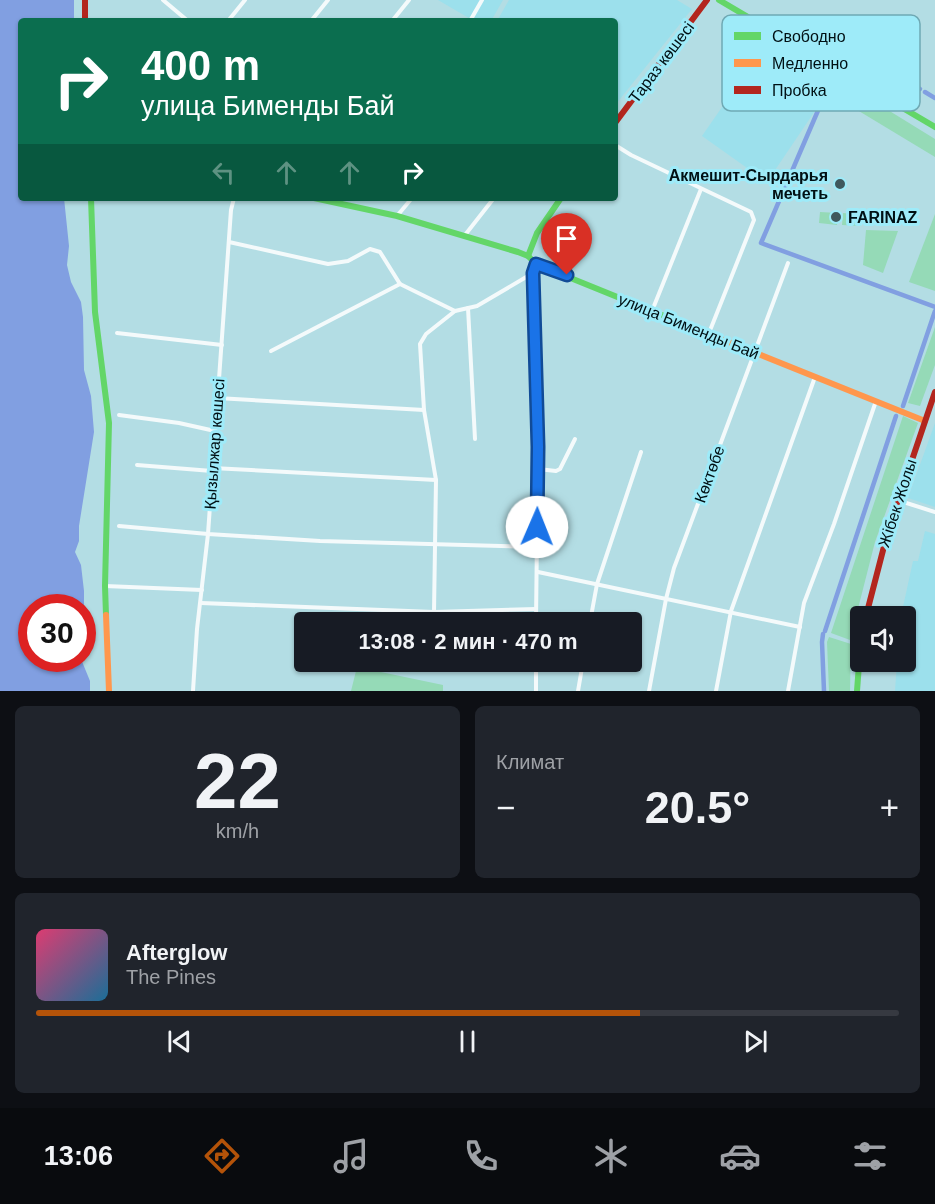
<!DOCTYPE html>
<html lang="ru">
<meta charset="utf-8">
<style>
body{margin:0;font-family:Helvetica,sans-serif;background:#20242c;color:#f1f3f6;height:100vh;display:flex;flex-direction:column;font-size:22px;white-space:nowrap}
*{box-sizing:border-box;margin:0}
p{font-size:20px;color:#9ea1a6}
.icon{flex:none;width:33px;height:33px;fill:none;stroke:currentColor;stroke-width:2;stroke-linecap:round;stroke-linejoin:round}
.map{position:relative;height:691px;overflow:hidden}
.sheet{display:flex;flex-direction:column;gap:15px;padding:15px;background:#0d0f14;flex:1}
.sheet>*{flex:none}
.top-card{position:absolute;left:18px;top:18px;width:600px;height:183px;border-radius:6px;box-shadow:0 2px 4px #0004;background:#0b6e4f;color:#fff;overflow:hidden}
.controls{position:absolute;left:850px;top:606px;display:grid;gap:12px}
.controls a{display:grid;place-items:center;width:66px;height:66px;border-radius:6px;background:#171b24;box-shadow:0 2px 4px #0004;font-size:30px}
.speed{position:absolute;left:18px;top:594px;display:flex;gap:12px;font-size:30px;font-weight:700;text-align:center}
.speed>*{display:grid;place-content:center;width:78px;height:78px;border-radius:50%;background:#171b24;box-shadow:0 2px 4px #0004;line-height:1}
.speed .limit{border:9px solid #d22;background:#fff;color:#111}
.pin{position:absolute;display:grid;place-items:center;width:51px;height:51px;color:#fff;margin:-62px -26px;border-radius:50% 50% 50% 0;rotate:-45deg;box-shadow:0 0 6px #0007}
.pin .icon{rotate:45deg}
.me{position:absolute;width:66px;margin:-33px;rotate:1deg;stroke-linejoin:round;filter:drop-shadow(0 0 4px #0008)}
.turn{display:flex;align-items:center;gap:21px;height:126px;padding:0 24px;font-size:27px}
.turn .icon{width:78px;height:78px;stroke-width:2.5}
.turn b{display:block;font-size:42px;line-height:51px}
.lanes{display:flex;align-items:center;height:57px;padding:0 24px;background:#0003;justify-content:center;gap:30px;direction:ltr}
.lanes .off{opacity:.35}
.big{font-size:45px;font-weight:600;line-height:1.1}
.sheet .card{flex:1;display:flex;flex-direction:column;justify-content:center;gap:9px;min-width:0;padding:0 21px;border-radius:9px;background:#20242c}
.sheet .dial{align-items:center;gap:0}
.dial b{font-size:78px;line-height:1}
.song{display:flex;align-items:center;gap:18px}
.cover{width:72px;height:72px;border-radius:9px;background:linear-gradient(135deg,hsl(340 70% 55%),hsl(200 70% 35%))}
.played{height:6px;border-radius:3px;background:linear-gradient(90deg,#b45309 70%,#363941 70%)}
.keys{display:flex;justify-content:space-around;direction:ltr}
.heat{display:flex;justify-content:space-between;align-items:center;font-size:33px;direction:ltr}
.sheet .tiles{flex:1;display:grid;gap:15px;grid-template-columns:1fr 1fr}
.card:last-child{grid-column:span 2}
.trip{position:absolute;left:294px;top:612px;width:348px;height:60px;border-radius:6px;background:#171b24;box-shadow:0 2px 4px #0004;font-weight:600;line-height:60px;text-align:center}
.menu{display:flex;height:96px;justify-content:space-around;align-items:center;background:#090b0e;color:#9ea1a6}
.menu .icon{width:42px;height:42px}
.menu .on{color:#b45309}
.menu b{font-size:27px;color:#f1f3f6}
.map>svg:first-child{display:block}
</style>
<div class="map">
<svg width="935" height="691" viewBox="0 0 935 691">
<rect width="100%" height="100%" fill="#b3dde4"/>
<g fill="#9ce0ec">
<path d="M438,0H503L491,21H474Z"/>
<path d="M509,0H677L692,9L616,104L615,21H497Z"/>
<path d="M756,58L819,105L767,182L702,136Z"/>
<path d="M935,423V507L908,498Z"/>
<path d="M925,531L935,534V691H895L897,662H906V616H901L913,561H918Z"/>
</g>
<g fill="#95dab7">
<path d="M836,78L935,139V157L829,93Z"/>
<path d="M820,212L838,213L837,225L819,223Z"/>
<path d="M843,213L862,215L861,226L842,225Z"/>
<path d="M935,214V291L909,282Z"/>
<path d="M866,230L898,231L883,273L863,265Z"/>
<path d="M935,327V365L920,406L908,403Z"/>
<path d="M903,416L918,423L875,542L850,640L831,633Z"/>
<path d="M829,637L851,644L850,691H829L827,642Z"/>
<path d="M357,667L443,685V691H351Z"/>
</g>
<path fill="#819fe1" d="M0,0H74V21H21V198H64L69,246L67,265L71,282L81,302L83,317L84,370L91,396L94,432L79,526V541L75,552L81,565L84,591V641L83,648L82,608H32V658L81,659L90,681V691H0Z"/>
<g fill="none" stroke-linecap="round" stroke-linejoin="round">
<g stroke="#819fe1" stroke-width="4.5">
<path d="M841,61L847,51H852L920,89"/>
<path d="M832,78L761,243L935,307"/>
<path d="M925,92L935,98"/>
<path d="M903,406L935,311"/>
<path d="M825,631L896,416"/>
<path d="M823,634L822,642L824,691"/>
</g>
<g stroke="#f4fafb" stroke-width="4">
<path d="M163,0L188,21"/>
<path d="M228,21L245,0"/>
<path d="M311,21L328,0"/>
<path d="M392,21L409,0"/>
<path d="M470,21L482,0"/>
<path d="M615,145L631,155L751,212L754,220L709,333"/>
<path d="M397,216L412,198"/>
<path d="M465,235L494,198"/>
<path d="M229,242L328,264L348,261L370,249L380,252L400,284L455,311L477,306L533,273"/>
<path d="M468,308L475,439"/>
<path d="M652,311L701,189"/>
<path d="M117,333L222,345"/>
<path d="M271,351L400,284"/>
<path d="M217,398L424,410"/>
<path d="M119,415L179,423L215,431"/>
<path d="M137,465L212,471"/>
<path d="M212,468L436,480"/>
<path d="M538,469L556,471L560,469L575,439"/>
<path d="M897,500L935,512"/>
<path d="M119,526L208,534L320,541L537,547"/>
<path d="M538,572L800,627"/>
<path d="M105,586L202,590"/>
<path d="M201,603L434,612L536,609"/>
<path d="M434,612L436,480L424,410L420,344L426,334L455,311"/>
<path d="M536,622L538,447L533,273L536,264"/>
<path d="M590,622L597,584L641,452"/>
<path d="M501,662H515"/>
<path d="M536,662V691"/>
<path d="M193,691L197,629L208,534L231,210L234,198"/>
<path d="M578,691L583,662"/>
<path d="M649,691L666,599L674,568L788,263"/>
<path d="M716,691L731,611L815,377"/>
<path d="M788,691L804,603L834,524L876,401"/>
</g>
<g stroke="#63d668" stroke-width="6">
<path d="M719,0L935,127"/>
<path d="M91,198L95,312L109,423L105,586L106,615"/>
<path d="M314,198L397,216L518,252L528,256L536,264L679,322"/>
<path d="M528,256L537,233L561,198"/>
<path d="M857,691L861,638"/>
</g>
<g stroke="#ff974d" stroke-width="6">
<path d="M679,322L925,421"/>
<path d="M106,615L109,691"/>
</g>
<g stroke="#b3261e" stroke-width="6">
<path d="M85,0V21"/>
<path d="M615,123L707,0"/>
<path d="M866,616L888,531L935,392"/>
</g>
</g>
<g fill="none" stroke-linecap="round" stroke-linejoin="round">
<defs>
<path id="route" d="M537,527L538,447L533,273L536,264L567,275"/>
</defs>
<use href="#route" stroke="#114b97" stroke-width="15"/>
<use href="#route" stroke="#1a73e8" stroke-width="10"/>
</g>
<g fill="#3f585d" stroke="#9eebf9" stroke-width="2">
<circle cx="840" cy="184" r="6"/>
<circle cx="836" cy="217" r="6"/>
</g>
<g text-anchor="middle" stroke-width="6" stroke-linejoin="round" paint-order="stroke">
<g font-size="16" fill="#001014" stroke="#9eebf9">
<text transform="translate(661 62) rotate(-53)" y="6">Тараз көшесі</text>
<text transform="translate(689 326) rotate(22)" y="6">улица Бименды Бай</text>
<text transform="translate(214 444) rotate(-86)" y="6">Қызылжар көшесі</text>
<text transform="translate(709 474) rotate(-70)" y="6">Көктөбе</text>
<text transform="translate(897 503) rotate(-72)" y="6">Жібек Жолы</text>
</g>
<g font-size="16" font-weight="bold" fill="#001014" stroke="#9eebf9" text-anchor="end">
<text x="828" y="181">Акмешит-Сырдарья<tspan x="828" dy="18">мечеть</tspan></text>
<text x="848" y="223" text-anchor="start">FARINAZ</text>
</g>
</g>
<rect x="722" y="15" width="198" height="96" rx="9" fill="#9eebf9" stroke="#6fa9b4" stroke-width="1.5"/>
<rect x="734" y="32" width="27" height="8" fill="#63d668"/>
<rect x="734" y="59" width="27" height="8" fill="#ff974d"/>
<rect x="734" y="86" width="27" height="8" fill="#b3261e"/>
<g font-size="16" fill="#001014">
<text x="772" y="42">Свободно</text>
<text x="772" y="69">Медленно</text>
<text x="772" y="96">Пробка</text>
</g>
</svg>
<div class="controls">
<a><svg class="icon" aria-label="sound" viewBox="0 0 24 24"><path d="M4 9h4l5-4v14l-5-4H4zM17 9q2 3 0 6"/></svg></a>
</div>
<div class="speed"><div class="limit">30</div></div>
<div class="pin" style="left:567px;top:275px;background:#d93025"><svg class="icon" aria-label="arrive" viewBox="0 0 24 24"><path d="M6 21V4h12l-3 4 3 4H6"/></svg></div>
<svg class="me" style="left:537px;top:527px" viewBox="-20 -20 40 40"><circle r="19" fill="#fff"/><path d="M0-13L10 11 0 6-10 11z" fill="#1a73e8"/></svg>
<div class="trip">13:08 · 2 мин · 470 m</div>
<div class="top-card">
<div class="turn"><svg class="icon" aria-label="right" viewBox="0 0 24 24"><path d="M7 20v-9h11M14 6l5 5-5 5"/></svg><div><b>400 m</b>улица Бименды Бай</div></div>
<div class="lanes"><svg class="icon off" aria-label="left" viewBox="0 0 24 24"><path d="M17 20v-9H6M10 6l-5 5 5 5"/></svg><svg class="icon off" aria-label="ahead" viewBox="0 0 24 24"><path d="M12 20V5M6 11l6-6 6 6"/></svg><svg class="icon off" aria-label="ahead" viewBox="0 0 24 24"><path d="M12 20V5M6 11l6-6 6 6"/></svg><svg class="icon" aria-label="right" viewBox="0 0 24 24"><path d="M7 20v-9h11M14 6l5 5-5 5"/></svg></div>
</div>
</div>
<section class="sheet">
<div class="tiles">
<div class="card dial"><b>22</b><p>km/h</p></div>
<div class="card"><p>Климат</p>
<div class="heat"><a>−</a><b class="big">20.5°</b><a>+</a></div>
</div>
<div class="card">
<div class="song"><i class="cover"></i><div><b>Afterglow</b><p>The Pines</p></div></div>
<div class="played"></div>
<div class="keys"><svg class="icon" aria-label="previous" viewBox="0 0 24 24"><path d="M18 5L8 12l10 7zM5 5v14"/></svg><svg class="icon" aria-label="pause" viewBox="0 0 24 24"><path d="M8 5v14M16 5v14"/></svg><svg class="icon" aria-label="next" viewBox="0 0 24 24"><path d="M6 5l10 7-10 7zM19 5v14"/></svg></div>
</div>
</div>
</section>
<nav class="menu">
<b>13:06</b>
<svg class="icon on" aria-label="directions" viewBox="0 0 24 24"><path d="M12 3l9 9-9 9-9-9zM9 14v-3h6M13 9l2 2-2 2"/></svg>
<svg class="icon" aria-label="music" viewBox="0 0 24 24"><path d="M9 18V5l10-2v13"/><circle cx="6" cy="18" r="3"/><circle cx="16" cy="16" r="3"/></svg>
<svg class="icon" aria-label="phone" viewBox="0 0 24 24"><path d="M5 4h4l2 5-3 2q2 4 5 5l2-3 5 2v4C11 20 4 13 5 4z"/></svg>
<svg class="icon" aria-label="climate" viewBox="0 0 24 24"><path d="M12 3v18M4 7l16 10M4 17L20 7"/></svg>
<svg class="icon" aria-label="car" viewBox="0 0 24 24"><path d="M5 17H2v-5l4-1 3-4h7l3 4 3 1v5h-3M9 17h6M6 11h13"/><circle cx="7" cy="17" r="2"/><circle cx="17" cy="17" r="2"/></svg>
<svg class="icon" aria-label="filters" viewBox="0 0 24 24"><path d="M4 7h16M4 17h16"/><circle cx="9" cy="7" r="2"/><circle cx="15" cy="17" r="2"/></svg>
</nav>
